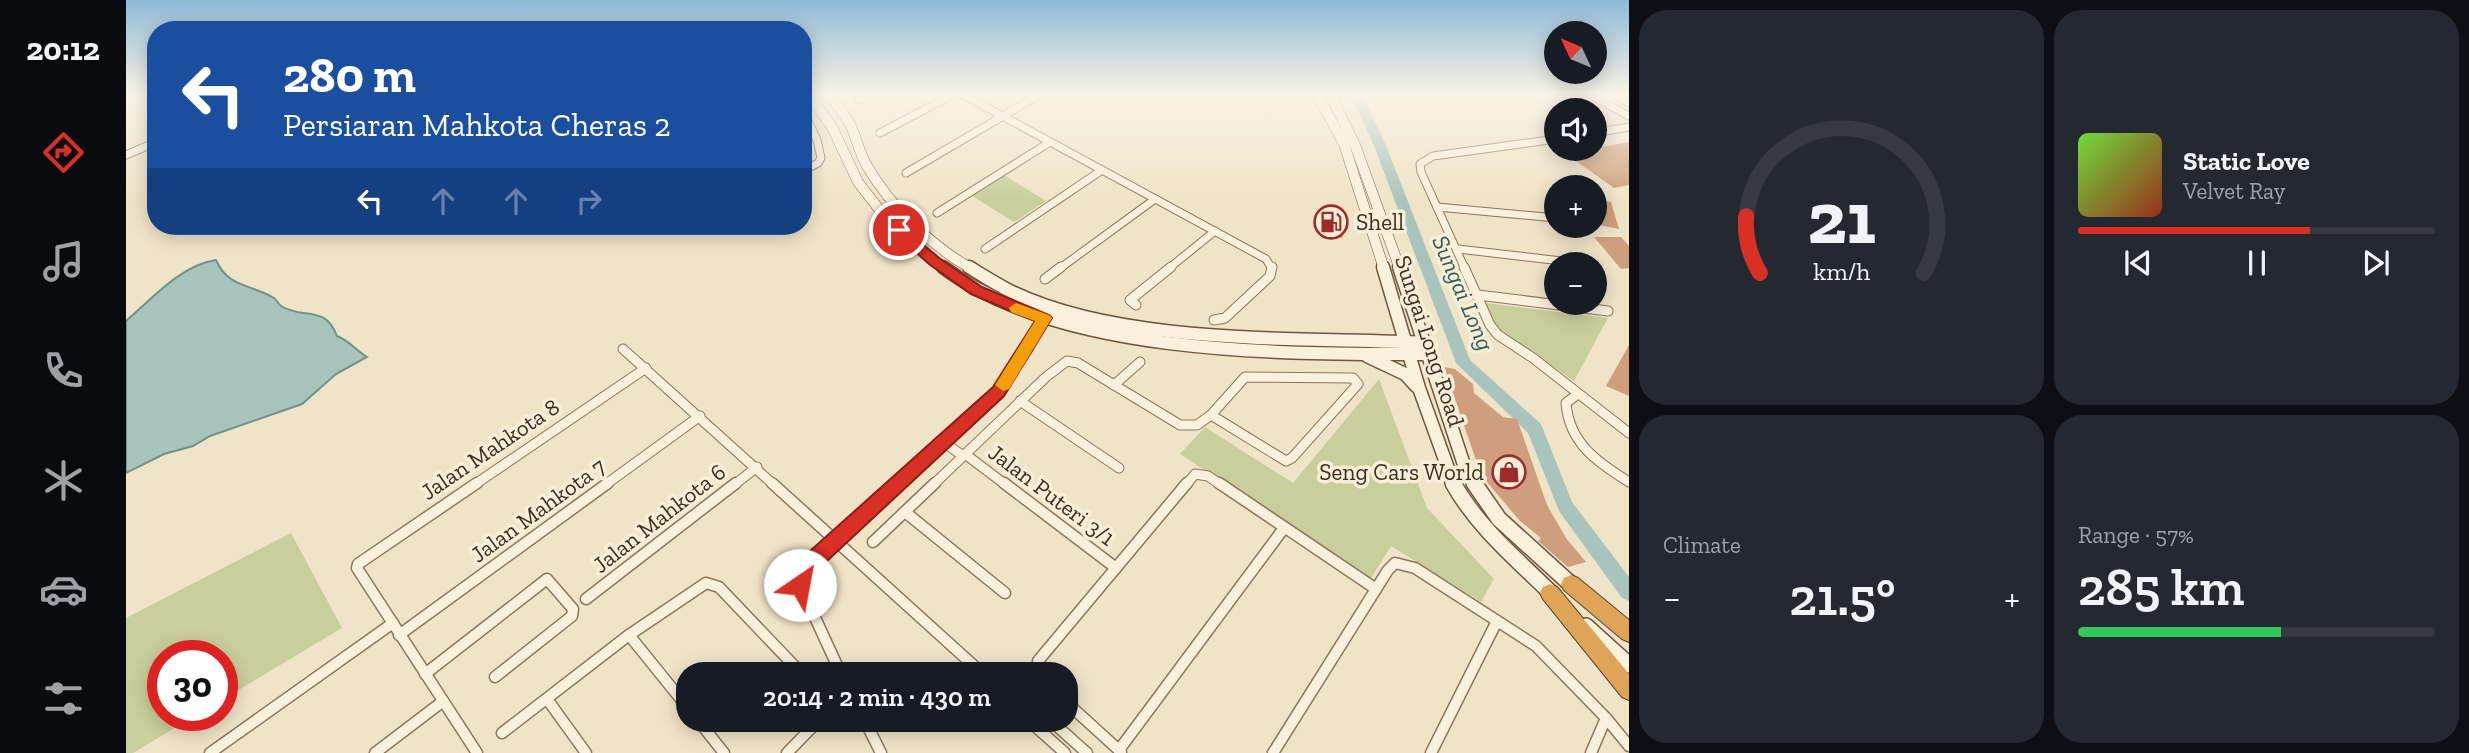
<!DOCTYPE html>
<meta charset="utf-8">
<style>
body{margin:0;font-family:"Zilla Slab",serif;background:#242831;color:#f1f3f6;height:100vh;display:flex;flex-direction:column;font-size:26px;white-space:nowrap}
*{box-sizing:border-box;margin:0}
p{font-size:23px;color:#9ea1a6}
.icon{flex:none;width:38px;height:38px;fill:none;stroke:currentColor;stroke-width:2;stroke-linecap:round;stroke-linejoin:round}
.map{position:relative;flex:1;overflow:hidden}
.panel{display:flex;flex-direction:column;gap:10px;padding:10px;background:#0d0f14;width:840px}
.panel>*{flex:none}
.hud{position:absolute;left:21px;top:21px;width:665px;height:214px;border-radius:28px;box-shadow:0 4px 18px #0003;background:#1a4fa0;color:#fff;overflow:hidden}
.needle{width:46px;rotate:314deg}
.controls{position:absolute;left:1418px;top:21px;display:grid;gap:14px}
.controls a{display:grid;place-items:center;width:63px;height:63px;border-radius:50%;background:#171b24;box-shadow:0 4px 18px #0003;font-size:35px}
.speed{position:absolute;left:21px;top:640px;display:flex;gap:14px;font-size:35px;font-weight:700;text-align:center}
.speed>*{display:grid;place-content:center;width:91px;height:91px;border-radius:50%;background:#171b24;box-shadow:0 4px 18px #0003;line-height:1}
.speed .limit{border:10px solid #d22;background:#fff;color:#111}
.pin{position:absolute;display:grid;place-items:center;width:60px;height:60px;color:#fff;margin:-30px;border:4px solid #fff;border-radius:50%;box-shadow:0 2px 7px #0007}
.me{position:absolute;width:77px;margin:-38px;rotate:33deg;stroke-linejoin:round;filter:drop-shadow(0 0 5px #0008)}
.turn{display:flex;align-items:center;gap:24px;height:147px;padding:0 21px;font-size:32px}
.turn .icon{width:91px;height:91px;stroke-width:2.5}
.turn b{display:block;font-size:49px;line-height:60px}
.lanes{display:flex;align-items:center;height:66px;padding:0 21px;background:#0003;justify-content:center;gap:35px;direction:ltr}
.lanes .off{opacity:.35}
.big{font-size:52px;font-weight:600;line-height:1.1}
.panel .tile{flex:1;display:flex;flex-direction:column;justify-content:center;gap:10px;min-width:0;padding:0 24px;border-radius:28px;background:#242831}
.panel .dial{align-items:center;gap:0}
.dial svg{height:182px;overflow:visible;fill:none;stroke:#363941;stroke-width:7;stroke-linecap:round;text-anchor:middle}
.dial text{fill:#f1f3f6;stroke:none}
.song{display:flex;align-items:center;gap:21px}
.cover{width:84px;height:84px;border-radius:10px;background:linear-gradient(135deg,hsl(100 70% 55%),hsl(10 70% 35%))}
.played{height:7px;border-radius:4px;background:linear-gradient(90deg,#d93025 65%,#363941 65%)}
.keys{display:flex;justify-content:space-around;direction:ltr}
.heat{display:flex;justify-content:space-between;align-items:center;font-size:38px;direction:ltr}
.charge{height:10px;border-radius:5px;background:linear-gradient(90deg,#34c759 57%,#363941 0)}
.panel .tiles{flex:1;display:grid;gap:10px;grid-template-columns:repeat(2,1fr)}
.trip{position:absolute;left:550px;top:662px;width:402px;height:70px;border-radius:28px;background:#171b24;box-shadow:0 4px 18px #0003;font-weight:600;line-height:70px;text-align:center}
main{display:flex;flex:1;min-height:0}
.tab-bar{display:flex;flex-direction:column;width:126px;justify-content:space-around;align-items:center;background:#090b0e;color:#9ea1a6}
.tab-bar .icon{width:49px;height:49px}
.tab-bar .active{color:#d93025}
.tab-bar b{font-size:32px;color:#f1f3f6}
.map>svg:first-child{display:block}
</style>
<main>
<nav class="tab-bar">
<b>20:12</b>
<svg class="icon active" aria-label="directions" viewBox="0 0 24 24"><path d="M12 3l9 9-9 9-9-9zM9 14v-3h6M13 9l2 2-2 2"/></svg>
<svg class="icon" aria-label="music" viewBox="0 0 24 24"><path d="M9 18V5l10-2v13"/><circle cx="6" cy="18" r="3"/><circle cx="16" cy="16" r="3"/></svg>
<svg class="icon" aria-label="phone" viewBox="0 0 24 24"><path d="M5 4h4l2 5-3 2q2 4 5 5l2-3 5 2v4C11 20 4 13 5 4z"/></svg>
<svg class="icon" aria-label="climate" viewBox="0 0 24 24"><path d="M12 3v18M4 7l16 10M4 17L20 7"/></svg>
<svg class="icon" aria-label="car" viewBox="0 0 24 24"><path d="M5 17H2v-5l4-1 3-4h7l3 4 3 1v5h-3M9 17h6M6 11h13"/><circle cx="7" cy="17" r="2"/><circle cx="17" cy="17" r="2"/></svg>
<svg class="icon" aria-label="filters" viewBox="0 0 24 24"><path d="M4 7h16M4 17h16"/><circle cx="9" cy="7" r="2"/><circle cx="15" cy="17" r="2"/></svg>
</nav>
<div class="map">
<svg width="1503" height="753" viewBox="0 0 1503 753">
<rect width="100%" height="100%" fill="#f0e4c8"/>
<g fill="#c9cf9b">
<path d="M878,175L920,201L888,222L845,195Z"/>
<path d="M1360,303L1482,318L1448,381L1369,327Z"/>
<path d="M1253,379L1301,508L1368,579L1355,602L1265,546L1244,580L1054,454L1079,427L1167,483Z"/>
<path d="M165,533L216,628L96,700V656H37V716H69L7,753H0V618Z"/>
</g>
<path fill="#a9c4bc" stroke="#6f938a" stroke-width="2" d="M90,260C102,288 125,284 148,298C151,300 152,304 155,306C177,320 199,304 211,336C222,340 230,350 241,357L210,374L176,404L84,436L67,446L38,454L0,473V321C26,299 55,265 90,260Z"/>
<g fill="none" stroke-linecap="round" stroke-linejoin="round">
<path fill="#a9c4bc" fill-rule="evenodd" d="M1224,94H1236L1259,143L1344,360L1415,424L1446,502L1503,577V601L1496,598L1433,511L1402,433L1330,363L1247,143Z"/>
</g>
<g fill="#cf9f7d">
<path d="M1503,142V185L1488,188L1440,154Z"/>
<path d="M1468,199L1485,202L1493,229L1468,224Z"/>
<path d="M1201,212L1211,213L1217,238L1207,236L1205,229L1197,228L1195,217L1203,218Z"/>
<path d="M1468,237H1495L1503,246V268L1495,269Z"/>
<path d="M1503,345V396L1480,386Z"/>
<path d="M1318,367L1329,369L1347,384L1348,393L1377,417L1391,419L1421,505L1440,538L1460,562L1442,567L1412,541L1415,538L1393,520L1361,482L1351,463Z"/>
</g>
<g fill="none" stroke-linecap="round" stroke-linejoin="round">
<defs>
<g id="street-far2">
<path d="M836,94L1140,259L1146,269"/>
<path d="M1463,94L1503,116"/>
<path d="M1487,94L1503,103"/>
<path d="M733,100L743,94"/>
<path d="M677,110L691,140L695,158L692,163L677,171"/>
<path d="M754,133L828,94"/>
<path d="M1468,133L1503,127"/>
<path d="M0,155L30,142"/>
<path d="M780,173L911,96"/>
<path d="M1311,207L1430,218"/>
<path d="M811,213L924,142"/>
<path d="M859,249L976,170"/>
<path d="M1332,249L1453,263"/>
<path d="M933,269L1029,199"/>
<path d="M1042,269L1089,231"/>
<path d="M1339,269L1295,172L1294,164L1307,156L1430,139"/>
</g>
<g id="street-far1">
<path d="M1338,267L1364,325L1372,335L1407,358L1503,433"/>
<path d="M919,279L935,267"/>
<path d="M1352,295L1482,311"/>
<path d="M1010,305L1004,300L1045,267"/>
<path d="M1088,320L1099,318L1144,276L1146,267"/>
<path d="M497,349L648,485"/>
<path d="M1119,377L1227,378L1232,384L1166,458L1160,461L1085,415Z"/>
<path d="M988,385L1014,362"/>
<path d="M1452,394L1440,403C1443,443 1471,462 1503,482"/>
<path d="M894,401L993,468"/>
<path d="M819,443L837,456"/>
<path d="M839,454L880,485"/>
<path d="M348,485L520,368"/>
<path d="M479,485L574,416"/>
<path d="M608,485L631,467"/>
<path d="M771,485L873,392L902,349L921,312"/>
<path d="M807,485L920,377L941,361L952,363L1054,425H1071L1085,415"/>
<path d="M1060,485L1069,474L1082,476L1095,485"/>
</g>
<g id="street">
<path d="M351,483L232,564L231,568L351,753"/>
<path d="M646,483L857,674"/>
<path d="M878,483L990,568"/>
<path d="M1093,483L1250,589"/>
<path d="M779,512L879,593"/>
<path d="M747,542L809,483"/>
<path d="M460,599L610,483"/>
<path d="M273,635L482,483"/>
<path d="M503,635L562,708"/>
<path d="M299,674L421,579L447,609L446,616L369,677"/>
<path d="M715,674L674,585L680,568L773,483"/>
<path d="M912,674V661L1061,483"/>
<path d="M421,699L460,753"/>
<path d="M940,702L995,752"/>
<path d="M571,719L598,753"/>
<path d="M738,719L755,753"/>
<path d="M901,719L939,753"/>
<path d="M923,719L961,753"/>
<path d="M376,733L503,635L580,583L593,587L676,674"/>
<path d="M993,750L1158,528"/>
<path d="M84,753L267,623"/>
<path d="M249,753L316,702"/>
<path d="M661,753L694,719"/>
<path d="M1147,753L1262,570L1269,563L1289,568L1410,646L1480,718L1503,746"/>
<path d="M1305,753L1371,621"/>
<path d="M1465,753L1480,718"/>
</g>
<g id="secondary-far2">
<path d="M682,94L706,127L732,182L759,217L819,269"/>
<path d="M704,94C711,105 719,115 725,126C731,140 734,154 741,166C765,207 805,246 846,269"/>
<path d="M1191,94L1218,144L1258,269"/>
<path d="M1204,94L1229,145L1274,269"/>
</g>
<g id="secondary-far1">
<path d="M817,267C934,356 1159,354 1302,354"/>
<path d="M843,267C856,275 870,284 884,291C997,346 1174,337 1299,343"/>
<path d="M1257,267L1293,388L1328,485"/>
<path d="M1273,267L1340,471L1350,485"/>
<path d="M1241,356L1279,374L1290,386"/>
</g>
<g id="secondary">
<path d="M1327,483C1352,528 1393,561 1429,597"/>
<path d="M1348,483L1373,519L1449,588"/>
<path d="M1460,626L1503,665"/>
</g>
<g id="highway">
<path d="M1445,575L1452,578L1503,620V642L1496,639L1438,590L1435,584L1438,578Z"/>
<path d="M1424,584L1431,587L1503,674V700L1496,697L1417,599L1414,593L1417,587Z"/>
</g>
</defs>
<use href="#street-far2" stroke="#8d765c" stroke-width="9"/>
<use href="#street-far1" stroke="#8d765c" stroke-width="11"/>
<use href="#street" stroke="#8d765c" stroke-width="13"/>
<use href="#secondary-far2" stroke="#6f573f" stroke-width="11"/>
<use href="#secondary-far1" stroke="#6f573f" stroke-width="15"/>
<use href="#secondary" stroke="#6f573f" stroke-width="18"/>
<use href="#highway" stroke="#5b4430" stroke-width="2"/>
<use href="#street-far2" stroke="#faf1dc" stroke-width="7"/>
<use href="#street-far1" stroke="#faf1dc" stroke-width="9"/>
<use href="#street" stroke="#faf1dc" stroke-width="10"/>
<use href="#secondary-far2" stroke="#faf1dc" stroke-width="10"/>
<use href="#secondary-far1" stroke="#faf1dc" stroke-width="12"/>
<use href="#secondary" stroke="#faf1dc" stroke-width="15"/>
<use href="#highway" fill="#e0a458" fill-rule="evenodd"/>
</g>
<linearGradient id="sky" x2="0" y2="1"><stop stop-color="#8fbad6"/><stop offset="0.47" stop-color="#f8f3e6"/><stop offset="1" stop-color="#f8f3e6" stop-opacity="0"/></linearGradient>
<rect width="1503" height="200" fill="url(#sky)"/>
<path fill="#d93025" stroke="#8d1f18" stroke-width="2" d="M773,225L813,258L856,287L923,315L926,318L878,396L687,574L681,591L674,594L667,591C662,580 667,571 673,561L867,387L909,321L845,294L803,264L768,233L766,230Z"/>
<path fill="#f59e0b" d="M890,303L923,315L926,318L883,389L877,391L869,385L909,321L885,312L883,308Z"/>
<defs>
<symbol id="fuel-ring" viewBox="-11 -11 22 22"><circle r="9.5" fill="#f7eed8" stroke="#9e2a2b" stroke-width="1.5"/><path d="M-5.5-6h7V0h2V4h1.3V-2.5L3-4.5l.8-.8L6-3V5H2.5V1h-1V6h-7ZM-4.2-4.7v3.2H.2V-4.7Z" fill="#9e2a2b"/></symbol>
<symbol id="shop-ring" viewBox="-11 -11 22 22"><circle r="9.5" fill="#f7eed8" stroke="#9e2a2b" stroke-width="1.5"/><path d="M-5-2.5h2.3a2.7 3.5 0 0 1 5.4 0H5L5.5 6h-11ZM-1.5-2.5h3a1.5 2.3 0 0 0-3 0Z" fill="#9e2a2b"/></symbol>
</defs>
<g fill-rule="evenodd">
<use href="#fuel-ring" x="1186" y="203" width="38" height="38"/>
<use href="#shop-ring" x="1364" y="453" width="38" height="38"/>
</g>
<g text-anchor="middle" stroke-width="7" stroke-linejoin="round" paint-order="stroke">
<g font-size="23" fill="#3d2e20" stroke="#f7eed8" text-anchor="start">
<text x="1230" y="230">Shell</text>
<text x="1358" y="480" text-anchor="end">Seng Cars World</text>
</g>
<g font-size="23" fill="#3d2e20" stroke="#f7eed8">
<text transform="translate(1304 341) rotate(72)" y="8">Sungai Long Road</text>
<text transform="translate(364 449) rotate(-34)" y="8">Jalan Mahkota 8</text>
<text transform="translate(926 495) rotate(37)" y="8">Jalan Puteri 3/1</text>
<text transform="translate(412 510) rotate(-36)" y="8">Jalan Mahkota 7</text>
<text transform="translate(533 518) rotate(-38)" y="8">Jalan Mahkota 6</text>
</g>
<g font-size="24" font-style="italic" fill="#2f5d5a" stroke="#f7eed8">
<text transform="translate(1337 293) rotate(67)" y="8">Sungai Long</text>
</g>
</g>
</svg>
<div class="controls">
<a><svg class="needle" viewBox="-14 -14 28 28"><path d="M0-13l5 13h-10z" fill="#e53935"/><path d="M0 13l5-13h-10z" fill="#9ea1a6"/></svg></a>
<a><svg class="icon" aria-label="sound" viewBox="0 0 24 24"><path d="M4 9h4l5-4v14l-5-4H4zM17 9q2 3 0 6"/></svg></a>
<a>+</a>
<a>−</a>
</div>
<div class="speed"><div class="limit">30</div></div>
<div class="pin" style="left:773px;top:230px;background:#d93025"><svg class="icon" aria-label="arrive" viewBox="0 0 24 24"><path d="M6 21V4h12l-3 4 3 4H6"/></svg></div>
<svg class="me" style="left:674px;top:585px" viewBox="-20 -20 40 40"><circle r="19" fill="#fff"/><path d="M0-13L10 11 0 6-10 11z" fill="#d93025"/></svg>
<div class="trip">20:14 · 2 min · 430 m</div>
<div class="hud">
<div class="turn"><svg class="icon" aria-label="left" viewBox="0 0 24 24"><path d="M17 20v-9H6M10 6l-5 5 5 5"/></svg><div><b>280 m</b>Persiaran Mahkota Cheras 2</div></div>
<div class="lanes"><svg class="icon" aria-label="left" viewBox="0 0 24 24"><path d="M17 20v-9H6M10 6l-5 5 5 5"/></svg><svg class="icon off" aria-label="ahead" viewBox="0 0 24 24"><path d="M12 20V5M6 11l6-6 6 6"/></svg><svg class="icon off" aria-label="ahead" viewBox="0 0 24 24"><path d="M12 20V5M6 11l6-6 6 6"/></svg><svg class="icon off" aria-label="right" viewBox="0 0 24 24"><path d="M7 20v-9h11M14 6l5 5-5 5"/></svg></div>
</div>
</div>
<section class="panel">
<div class="tiles">
<div class="tile dial"><svg viewBox="0 0 100 80">
<path d="M14 69A42 42 0 1 1 86 69"/>
<path d="M14 69A42 42 0 0 1 8 44" stroke="#d93025"/>
<text x="50" y="56" font-size="32" font-weight="700">21</text>
<text x="50" y="72" font-size="11">km/h</text>
</svg></div>
<div class="tile">
<div class="song"><i class="cover"></i><div><b>Static Love</b><p>Velvet Ray</p></div></div>
<div class="played"></div>
<div class="keys"><svg class="icon" aria-label="previous" viewBox="0 0 24 24"><path d="M18 5L8 12l10 7zM5 5v14"/></svg><svg class="icon" aria-label="pause" viewBox="0 0 24 24"><path d="M8 5v14M16 5v14"/></svg><svg class="icon" aria-label="next" viewBox="0 0 24 24"><path d="M6 5l10 7-10 7zM19 5v14"/></svg></div>
</div>
<div class="tile"><p>Climate</p>
<div class="heat"><a>−</a><b class="big">21.5°</b><a>+</a></div>
</div>
<div class="tile"><p>Range · 57%</p><b class="big">285 km</b><div class="charge"></div></div>
</div>
</section>
</main>
